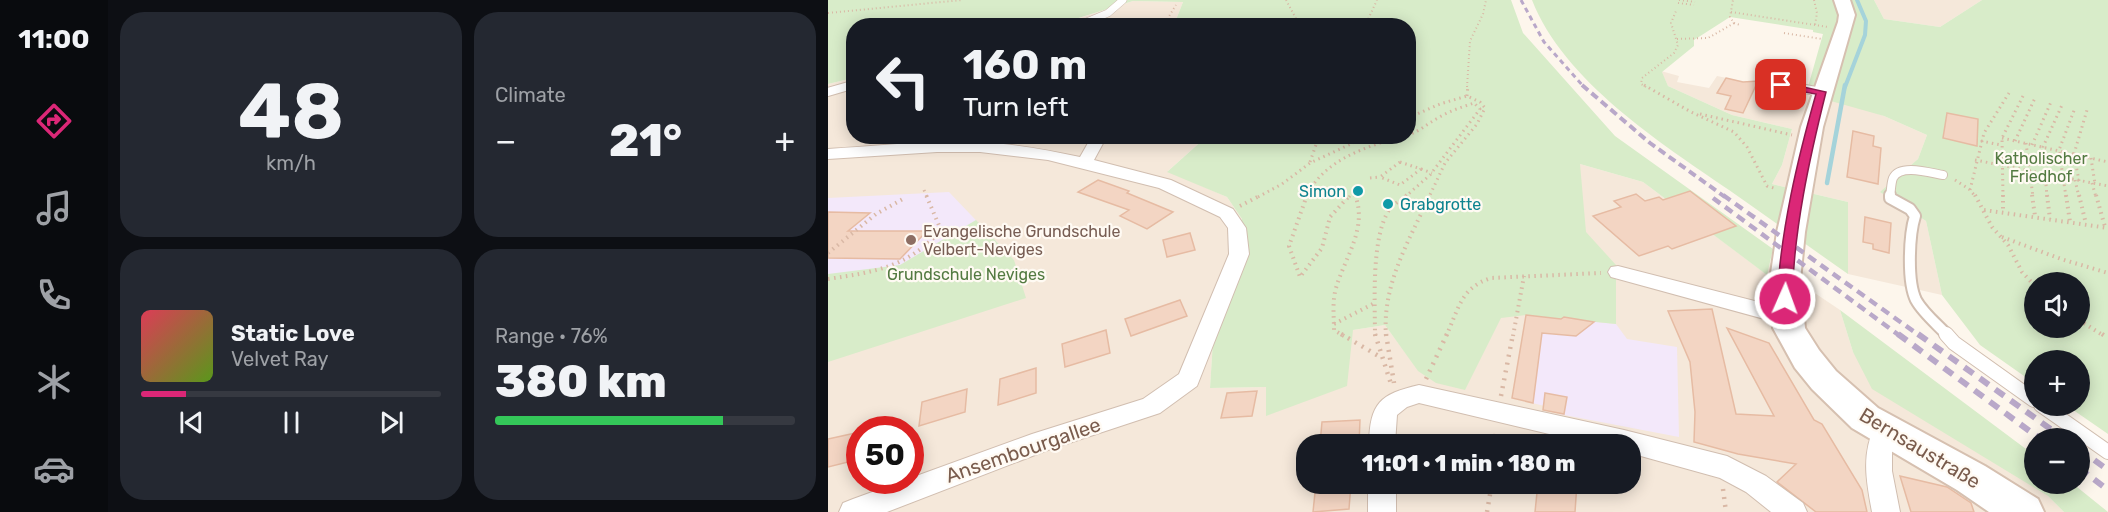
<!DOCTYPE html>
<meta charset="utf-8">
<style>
body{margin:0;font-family:Rubik,sans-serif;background:#242831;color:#f1f3f6;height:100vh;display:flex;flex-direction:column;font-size:22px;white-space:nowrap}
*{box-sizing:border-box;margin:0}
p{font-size:20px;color:#9ea1a6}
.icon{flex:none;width:33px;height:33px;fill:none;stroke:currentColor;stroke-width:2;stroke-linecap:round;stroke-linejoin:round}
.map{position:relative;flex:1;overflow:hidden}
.drawer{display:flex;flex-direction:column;gap:12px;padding:12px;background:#0d0f14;width:720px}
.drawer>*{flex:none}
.guide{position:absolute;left:18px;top:18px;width:570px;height:126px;border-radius:24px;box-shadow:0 3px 15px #0003;background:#171b24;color:#f1f3f6;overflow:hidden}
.fabs{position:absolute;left:1196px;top:272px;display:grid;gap:12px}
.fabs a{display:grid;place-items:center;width:66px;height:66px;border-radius:50%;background:#171b24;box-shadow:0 3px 15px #0003;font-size:30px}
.speed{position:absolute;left:18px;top:416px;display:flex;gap:12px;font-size:30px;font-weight:700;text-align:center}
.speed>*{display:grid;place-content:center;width:78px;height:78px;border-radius:50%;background:#171b24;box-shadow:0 3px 15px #0003;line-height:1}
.speed .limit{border:9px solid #d22;background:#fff;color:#111}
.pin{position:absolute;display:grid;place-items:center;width:51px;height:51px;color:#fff;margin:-26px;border-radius:12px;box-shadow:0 3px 9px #0006}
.me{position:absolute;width:66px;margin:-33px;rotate:2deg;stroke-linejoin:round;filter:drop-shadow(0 0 4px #0008)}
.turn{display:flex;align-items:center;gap:21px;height:126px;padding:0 18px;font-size:27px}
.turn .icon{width:78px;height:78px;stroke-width:2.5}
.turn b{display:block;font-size:42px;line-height:51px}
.big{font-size:45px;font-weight:800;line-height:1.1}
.drawer .widget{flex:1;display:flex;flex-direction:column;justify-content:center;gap:9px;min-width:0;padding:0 21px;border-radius:24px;background:#242831}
.drawer .dial{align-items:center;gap:0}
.dial b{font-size:78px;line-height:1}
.song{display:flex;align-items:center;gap:18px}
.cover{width:72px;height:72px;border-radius:9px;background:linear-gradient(135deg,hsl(350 70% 55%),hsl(90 70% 35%))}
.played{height:6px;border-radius:3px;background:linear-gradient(90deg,#db2777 15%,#363941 15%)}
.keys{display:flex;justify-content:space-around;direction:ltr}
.heat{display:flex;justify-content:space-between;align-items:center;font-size:33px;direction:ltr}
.charge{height:9px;border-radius:4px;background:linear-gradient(90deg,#34c759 76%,#363941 0)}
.drawer .tiles{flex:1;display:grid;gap:12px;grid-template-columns:repeat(2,1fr)}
.trip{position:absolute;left:468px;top:434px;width:345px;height:60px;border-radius:24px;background:#171b24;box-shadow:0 3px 15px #0003;font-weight:800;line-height:60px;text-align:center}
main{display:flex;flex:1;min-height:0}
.dock{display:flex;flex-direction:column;width:108px;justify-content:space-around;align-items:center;background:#090b0e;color:#9ea1a6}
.dock .icon{width:42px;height:42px}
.dock .current{color:#db2777}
.dock b{font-size:27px;color:#f1f3f6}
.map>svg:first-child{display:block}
</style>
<main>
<nav class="dock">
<b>11:00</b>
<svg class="icon current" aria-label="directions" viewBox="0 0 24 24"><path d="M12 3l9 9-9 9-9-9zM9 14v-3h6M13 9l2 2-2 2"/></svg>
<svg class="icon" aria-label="music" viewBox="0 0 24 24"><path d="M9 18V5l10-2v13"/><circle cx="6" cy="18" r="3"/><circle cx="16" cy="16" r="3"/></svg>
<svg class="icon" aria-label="phone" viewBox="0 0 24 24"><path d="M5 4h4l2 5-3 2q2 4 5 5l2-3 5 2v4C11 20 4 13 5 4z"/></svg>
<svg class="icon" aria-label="climate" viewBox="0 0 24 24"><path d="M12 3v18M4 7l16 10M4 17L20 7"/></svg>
<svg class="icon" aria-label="car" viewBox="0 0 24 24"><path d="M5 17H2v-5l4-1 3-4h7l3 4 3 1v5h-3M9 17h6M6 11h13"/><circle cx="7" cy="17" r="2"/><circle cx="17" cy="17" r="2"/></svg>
</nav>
<section class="drawer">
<div class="tiles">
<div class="widget dial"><b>48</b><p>km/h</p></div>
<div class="widget"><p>Climate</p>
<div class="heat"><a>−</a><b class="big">21°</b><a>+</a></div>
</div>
<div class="widget">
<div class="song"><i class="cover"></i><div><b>Static Love</b><p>Velvet Ray</p></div></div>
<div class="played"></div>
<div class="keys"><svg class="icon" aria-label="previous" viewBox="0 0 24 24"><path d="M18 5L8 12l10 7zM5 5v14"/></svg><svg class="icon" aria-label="pause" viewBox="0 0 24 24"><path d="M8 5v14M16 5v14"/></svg><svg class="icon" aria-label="next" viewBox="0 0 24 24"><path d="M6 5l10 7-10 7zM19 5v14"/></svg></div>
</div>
<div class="widget"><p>Range · 76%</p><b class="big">380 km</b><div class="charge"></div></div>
</div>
</section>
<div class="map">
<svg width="1280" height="512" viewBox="0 0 1280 512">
<rect width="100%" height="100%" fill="#fdf6ec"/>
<g fill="#f5e8da" fill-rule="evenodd">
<path d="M1046,0H1154L1112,27L1056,19Z"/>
<path d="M305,1L355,2L346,25L227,26Z"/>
<path d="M833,71L851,76L849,82L881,88L889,76L937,86L939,81L979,88L1056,116L1099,135L1090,159L1053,192L1098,221L1114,295L1020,274V202L944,184L954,165L964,129L904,115L840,86Z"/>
<path d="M25,78L26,136L378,137L340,171L399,197L414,219L387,309L382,388L438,387L439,415L525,330L557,325L590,370L752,164L815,182L938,274L942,263L1012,310L1025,352L1220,496L1236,512H0V84ZM32,429H82V480H32ZM478,444H802V483H478Z"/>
</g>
<g fill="#f3e8fa">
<path d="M121,192L186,260L0,298V198Z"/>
<path d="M698,315L733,319L736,317L749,320L788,324L799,339L849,347L851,437L731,414L725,408L684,398Z"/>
</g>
<g fill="#d8ecc9" fill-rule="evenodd">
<path d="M0,0H683L695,33L787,136L945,249L939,275L815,182L752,164L758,232L788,265V324L748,320L736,317L733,319L698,315L673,318L637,390L608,383L590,371L557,325L525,330L519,386L438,416V387L382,388L387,309L414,219L399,197L339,172L378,137L580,136V26L346,25L355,2L305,1L228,25L26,26L25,78L0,84Z"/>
<path d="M704,0H1046L1056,19L1112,27L1154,0H1280V434L1238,405H1251V360H1206V383L1152,345L1114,295L1098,221L1052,192L1090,159L1099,135L1056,116L978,94L995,34L985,32V30L902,17L866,40V46L834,72L840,86L904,115L964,129L954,165L944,184L1020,202V274C980,246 941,218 901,190C832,143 735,80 704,0ZM1206,282H1251V327H1206Z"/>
<path d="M148,220L186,260L198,298L0,362V274L72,265Z"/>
<path d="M1012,310L1206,455V483H1244L1280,512H1236L1220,496L1044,389L1025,352Z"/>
</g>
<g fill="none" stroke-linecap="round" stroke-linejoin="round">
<path stroke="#a5d3da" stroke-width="4" d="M1017,87L1037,35L1038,21L1029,0"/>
<path stroke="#a5d3da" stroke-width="4.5" d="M999,183L1017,85"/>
</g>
<g fill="#f3d5c3" stroke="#e6bba3" stroke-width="1.5">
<path d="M898,78L915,82L930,81L915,113L897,109L903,96L889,93Z"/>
<path d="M1119,113L1150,119L1149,146L1115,138Z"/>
<path d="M1025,131L1046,136L1045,146L1053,148L1050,184L1019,177Z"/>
<path d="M270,180L301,191L299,193L345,212L319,229L292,216L301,210L250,192Z"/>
<path d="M862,191L908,226L844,249L840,246L811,256L765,216L793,207L786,201L808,194L817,201L831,197L835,200Z"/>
<path d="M0,212L42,213L20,231H99L72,259L0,258Z"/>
<path d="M1037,217L1063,223L1061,253L1045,249V244L1035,242Z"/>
<path d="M362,233L367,250L339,257L335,240Z"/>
<path d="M352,300L359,316L303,336L297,319Z"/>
<path d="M884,309L908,414L946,416L899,328L941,343L986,420L994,424L1034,490L1039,512H988L949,482L968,464L910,454L866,442L867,412L862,362L840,311Z"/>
<path d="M698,315L733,319L736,317L766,322L748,336L714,333L705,403L684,398Z"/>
<path d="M278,330L282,353L237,367L234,344Z"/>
<path d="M208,368V393L170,405L172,379Z"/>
<path d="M139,389L137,412L91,426L94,402Z"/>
<path d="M429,391L424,416L393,418L399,393Z"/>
<path d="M717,393L739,397L736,414L715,410Z"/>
<path d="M532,420L531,444H492L494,422Z"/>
<path d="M32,432V459L0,467V439Z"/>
<path d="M1072,476L1119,487L1143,503L1146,512H1083Z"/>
<path d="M488,483H523L521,509L485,512Z"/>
<path d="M710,483H749L747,512H707Z"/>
</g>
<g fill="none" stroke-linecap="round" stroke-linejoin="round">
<defs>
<g id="lane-far3">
<path d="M249,26L280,13L295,0"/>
<path d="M953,85L964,87"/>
<path d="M19,87L26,85"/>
</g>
<g id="lane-far2">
<path d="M956,85L993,92"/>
<path d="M0,92L24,85"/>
<path d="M1062,197C1063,191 1063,183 1065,178C1072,163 1103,173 1115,175"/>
</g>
<path id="lane-far1" d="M1062,195V198L1082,209L1087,216C1081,235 1079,282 1088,300C1095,313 1110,325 1120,336"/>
<g id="lane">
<path d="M1118,334L1126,343L1206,400"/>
<path d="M1213,405L1280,452"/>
</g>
<g id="street">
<path d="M264,136H279L266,160L343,180L405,209L418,228L421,254L369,386L332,413L220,450L59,512H11L15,503L25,499L204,434L315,399L351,374L401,254L400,228L392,217L331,188L220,160L152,152H109L0,159V149C50,146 101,140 152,142C185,144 219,150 252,157Z"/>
<path d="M790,266L958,309L966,312L969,317L966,322L958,325L783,277L780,272L783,267Z"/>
<path d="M591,385L796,430L899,456L938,476L975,503L979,512H943L918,492L892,478L802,453V444H763L591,403L579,407L569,415L567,444H541C542,403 552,394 591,385Z"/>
<path d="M1057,421L1066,424L1070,431L1064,451V471L1072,512H1044C1038,480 1033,453 1048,424Z"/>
<rect x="540" y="483" width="28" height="29"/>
</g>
<path id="secondary" d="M1006,0H1022L1027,15L995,127L977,232L972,280L977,328L991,350L1008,371L1050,408L1157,466L1210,499L1216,512H1161L1129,490L1024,428L984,389L967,368L945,328L942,280L949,232L973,127L1010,22L1011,15Z"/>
</defs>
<use href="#lane-far3" stroke="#d1beb0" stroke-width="8"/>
<use href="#lane-far2" stroke="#d1beb0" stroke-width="10"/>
<use href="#lane-far1" stroke="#d1beb0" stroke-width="14"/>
<use href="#lane" stroke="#d1beb0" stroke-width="16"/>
<use href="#street" stroke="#d1beb0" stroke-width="2"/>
<use href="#secondary" stroke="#d6c0b0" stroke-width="4"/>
<g stroke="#d9b8a5" stroke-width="2" stroke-dasharray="1 3" stroke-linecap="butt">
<path d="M458,0L472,26"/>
<path d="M851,0L867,2"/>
<path d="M986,0L989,13L987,25"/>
<path d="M850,3L866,5"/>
<path d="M903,12L1000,27"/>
<path d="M0,13L134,0"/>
<path d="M906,23L912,25"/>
<path d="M335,26L348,5"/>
<path d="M537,26L549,0"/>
<path d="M956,33L994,39"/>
<path d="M849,39L880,38L906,23L902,17L905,0"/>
<path d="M639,87L642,41L655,14L658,0"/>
<path d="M818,87L813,84L814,78L846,53L850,45L843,23L848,11"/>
</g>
<g stroke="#d9b8a5" stroke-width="3" stroke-dasharray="1.5 4" stroke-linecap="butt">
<path d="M816,85L863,112L906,132L919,147L939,186L949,189"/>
<path d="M639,96L640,85"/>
<path d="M872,114L964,135"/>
<path d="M580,118L612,104L639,96L652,102L657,108L649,124L617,163L601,197"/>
<path d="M1174,138L1280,162"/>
<path d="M1153,141L1173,145"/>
<path d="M1187,141L1207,98"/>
<path d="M1198,143L1205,197"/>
<path d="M1204,145L1223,102"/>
<path d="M1263,158L1267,184"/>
<path d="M1147,160L1280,186"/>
<path d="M482,162L491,136"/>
<path d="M572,162L593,169L572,185L552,177Z"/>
<path d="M593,169L604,173"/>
<path d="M542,178L552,177"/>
<path d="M1127,180L1141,189L1148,197"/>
<path d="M1247,180L1251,197"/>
<path d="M1251,181L1246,154L1259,110"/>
<path d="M1264,183L1268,197"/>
<path d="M96,190L99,197"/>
<path d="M1142,190L1156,133L1181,93"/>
<path d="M430,197L454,184L482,163L540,136"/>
<path d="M478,197C496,159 538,147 575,136"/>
<path d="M521,197L526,191L528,197"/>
<path d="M577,197L602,175L652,109L646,103C634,107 621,111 610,118C599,124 592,131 580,135"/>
<path d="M1175,197L1174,138L1195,96"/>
<path d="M1219,197L1215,147L1234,105"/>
<path d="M1238,197L1231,150L1247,108"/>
</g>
<g stroke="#d9b8a5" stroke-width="4" stroke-dasharray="1.5 4.5" stroke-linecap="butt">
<path d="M479,195L461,246L472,277L494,248L502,217L522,195"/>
<path d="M1147,195L1164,227L1180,245L1194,272L1206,285"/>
<path d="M1175,195V212"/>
<path d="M1204,195L1207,216"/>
<path d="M1219,195L1222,219"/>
<path d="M1238,195L1242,222"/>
<path d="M1251,195L1258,224"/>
<path d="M1268,195L1277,227"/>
<path d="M412,206L433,195"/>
<path d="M1156,210L1280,228"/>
<path d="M1174,237L1233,259L1280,273"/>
<path d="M0,253L48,214L75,199"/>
<path d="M0,279C47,272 80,267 113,230L98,195"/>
<path d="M1251,320L1276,336"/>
<path d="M506,324L545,304"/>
<path d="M516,336L506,330C506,316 504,302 508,288C517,257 540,228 527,195"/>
<path d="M547,336C547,303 543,238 561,210C564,205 573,200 579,195"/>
<path d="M558,336C554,284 581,241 602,195"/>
<path d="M618,336C631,309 632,288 663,278L773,273"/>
<path d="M685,336L696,276"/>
</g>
<g stroke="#d9b8a5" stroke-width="4.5" stroke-dasharray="2 6" stroke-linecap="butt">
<path d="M513,334L554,358"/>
<path d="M547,334L563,384"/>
<path d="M558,334L566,383"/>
<path d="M1274,334L1280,338"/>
<path d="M598,379L619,334"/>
<path d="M673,396L685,334"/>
<path d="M667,444L668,430"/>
<path d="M895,489L898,512"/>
<path d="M659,512L664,483"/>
</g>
<use href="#lane-far3" stroke="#fff" stroke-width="7"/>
<use href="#lane-far2" stroke="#fff" stroke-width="8"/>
<use href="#lane-far1" stroke="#fff" stroke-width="10"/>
<use href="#lane" stroke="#fff" stroke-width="14"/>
<use href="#street" fill="#fff" fill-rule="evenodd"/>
<use href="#secondary" fill="#fff" fill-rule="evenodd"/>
<path stroke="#b9a8c9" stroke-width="3" stroke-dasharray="5 4" stroke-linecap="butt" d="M693,0L716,42L756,87"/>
<path stroke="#b9a8c9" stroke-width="4" stroke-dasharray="8 4.5" stroke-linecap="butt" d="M754,85L822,143L897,197"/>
<g stroke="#b9a8c9" stroke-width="4.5" stroke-dasharray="9 6" stroke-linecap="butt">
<path d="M895,195L1092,336"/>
<path d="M885,198L1072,336"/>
</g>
<g stroke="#b9a8c9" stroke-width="6" stroke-dasharray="11 8" stroke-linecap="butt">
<path d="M1070,334L1211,438"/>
<path d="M1090,334L1235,438"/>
<path d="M1251,449L1280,470"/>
<path d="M1251,468L1280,490"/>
</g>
</g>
<path fill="#db2777" stroke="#8e194d" stroke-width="1.5" d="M953,82L998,92C981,160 966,229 964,299L957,304L949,299C953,229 969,161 988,94L950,87V83Z"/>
<g fill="#0f9aa8" stroke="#fffaf3" stroke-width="2">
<circle cx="530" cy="191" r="6"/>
<circle cx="560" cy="204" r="6"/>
</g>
<circle fill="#8d6e63" stroke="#fffaf3" stroke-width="2" cx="83" cy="240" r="6"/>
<g text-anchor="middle" stroke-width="4.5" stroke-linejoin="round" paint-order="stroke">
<g font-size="16" fill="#537a41" stroke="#fffaf3">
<text x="1213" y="164">Katholischer<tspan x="1213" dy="18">Friedhof</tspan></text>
<text x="138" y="280">Grundschule Neviges</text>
</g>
<g font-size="16" fill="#0d838f" stroke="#fffaf3" text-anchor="end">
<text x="518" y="197">Simon</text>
<text x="572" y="210" text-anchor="start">Grabgrotte</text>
</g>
<g font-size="16" fill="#785e54" stroke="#fffaf3" text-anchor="start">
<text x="95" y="237">Evangelische Grundschule<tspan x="95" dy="18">Velbert-Neviges</tspan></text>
</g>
<g font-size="20" fill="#7a5c4d" stroke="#fffaf3">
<text transform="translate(1092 448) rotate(31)" y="7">Bernsaustraße</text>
<text transform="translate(195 450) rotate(-19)" y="7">Ansembourgallee</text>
</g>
</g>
</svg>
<div class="fabs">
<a><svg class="icon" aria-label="sound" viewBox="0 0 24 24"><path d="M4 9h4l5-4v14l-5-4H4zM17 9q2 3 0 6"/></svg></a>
<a>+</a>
<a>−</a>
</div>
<div class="speed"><div class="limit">50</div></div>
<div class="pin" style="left:953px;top:85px;background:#d93025"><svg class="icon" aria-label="arrive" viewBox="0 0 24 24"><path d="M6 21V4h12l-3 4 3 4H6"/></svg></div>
<svg class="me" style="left:957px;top:299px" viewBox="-20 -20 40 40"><circle r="17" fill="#db2777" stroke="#fff" stroke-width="3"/><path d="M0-11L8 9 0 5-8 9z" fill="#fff"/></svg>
<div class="trip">11:01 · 1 min · 180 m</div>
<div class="guide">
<div class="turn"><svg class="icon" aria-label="left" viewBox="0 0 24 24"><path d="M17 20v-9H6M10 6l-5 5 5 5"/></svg><div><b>160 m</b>Turn left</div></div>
</div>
</div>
</main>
